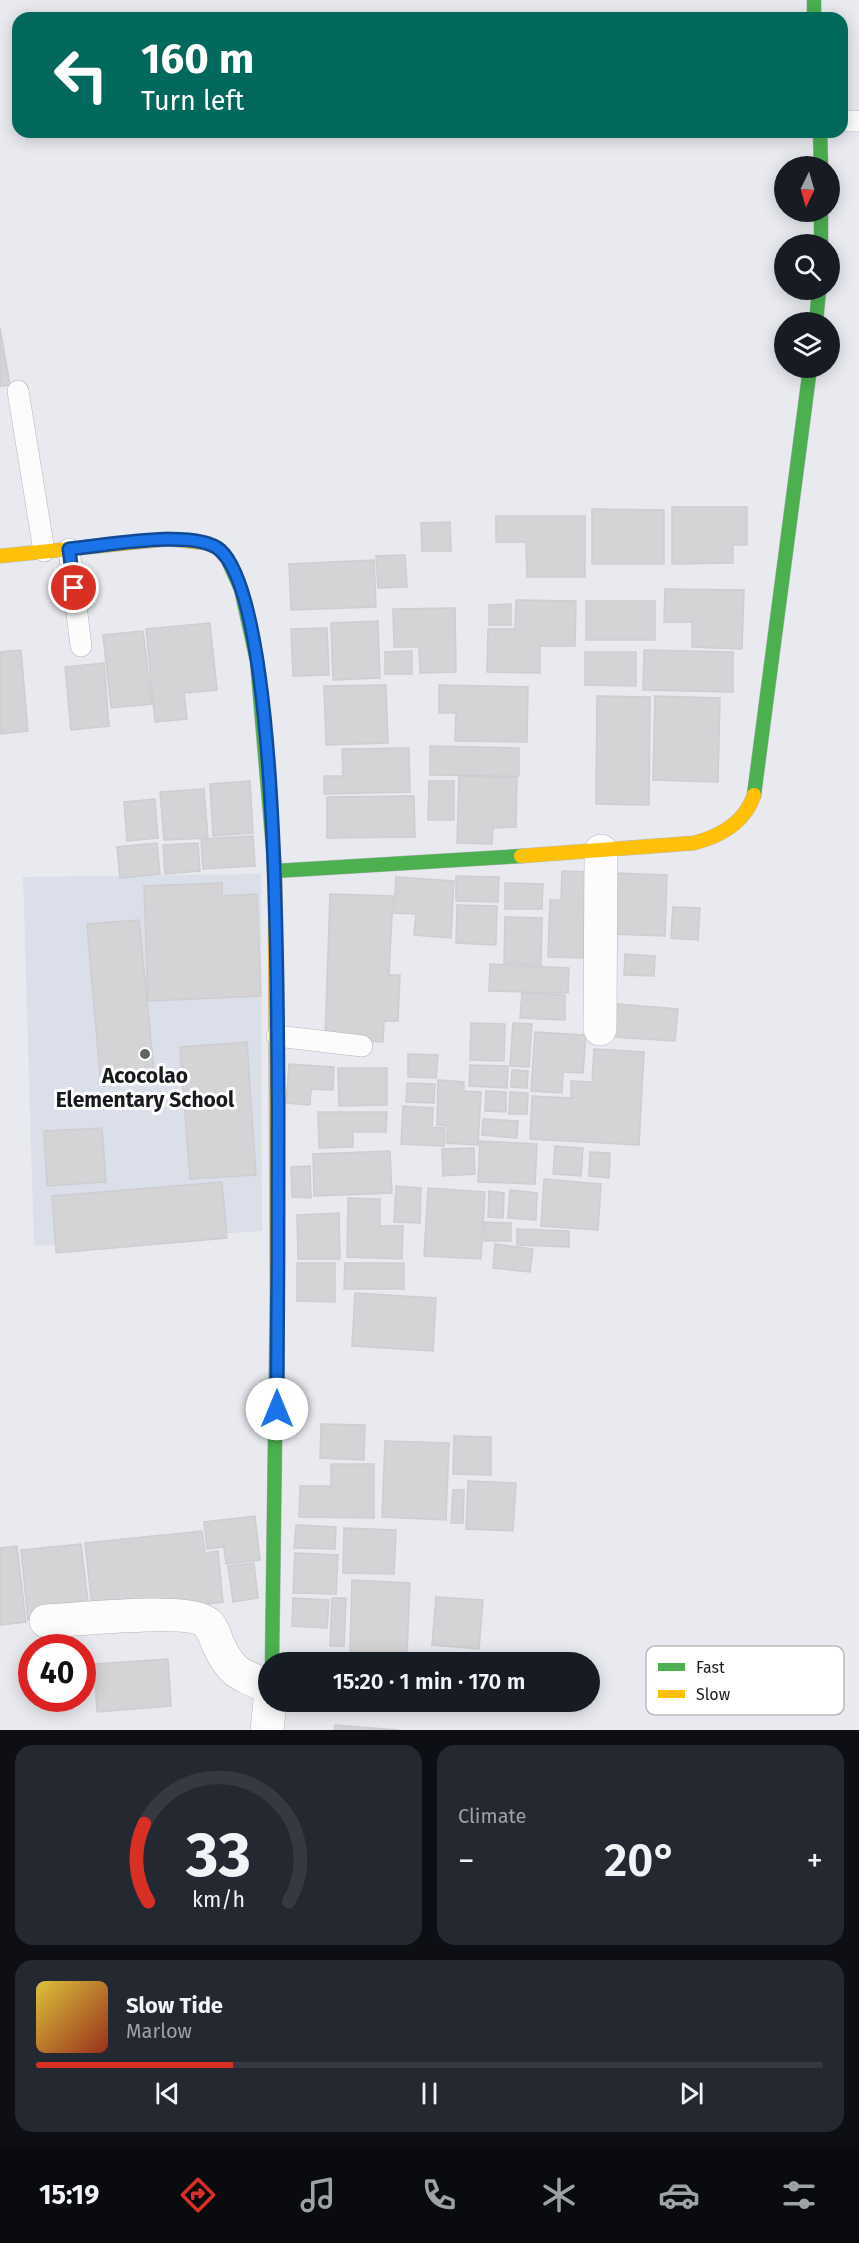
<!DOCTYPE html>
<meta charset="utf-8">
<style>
body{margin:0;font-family:"Fira Sans",sans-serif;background:#242831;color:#f1f3f6;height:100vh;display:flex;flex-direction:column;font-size:22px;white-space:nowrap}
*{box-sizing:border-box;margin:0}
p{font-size:20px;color:#9ea1a6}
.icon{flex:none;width:33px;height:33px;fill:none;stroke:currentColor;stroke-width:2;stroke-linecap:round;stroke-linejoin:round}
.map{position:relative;height:1730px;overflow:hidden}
.sheet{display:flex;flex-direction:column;gap:15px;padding:15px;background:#0d0f14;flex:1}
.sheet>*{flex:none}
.hud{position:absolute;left:12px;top:12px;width:836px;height:126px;border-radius:18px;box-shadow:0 3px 15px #0003;background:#00695c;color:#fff;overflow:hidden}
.needle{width:39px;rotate:185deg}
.tools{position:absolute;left:774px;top:156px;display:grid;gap:12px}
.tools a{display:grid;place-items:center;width:66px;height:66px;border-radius:50%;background:#171b24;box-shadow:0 3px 15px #0003;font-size:30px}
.speed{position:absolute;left:18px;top:1634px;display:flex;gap:12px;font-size:30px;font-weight:700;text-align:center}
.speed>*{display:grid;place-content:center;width:78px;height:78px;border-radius:50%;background:#171b24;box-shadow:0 3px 15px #0003;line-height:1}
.speed .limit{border:9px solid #d22;background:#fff;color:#111}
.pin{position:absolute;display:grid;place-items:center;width:51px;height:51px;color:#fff;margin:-26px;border:3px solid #fff;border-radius:50%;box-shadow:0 2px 6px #0007}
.me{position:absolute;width:66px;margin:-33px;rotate:0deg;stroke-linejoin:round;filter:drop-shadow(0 0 4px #0008)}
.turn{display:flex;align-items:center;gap:21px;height:126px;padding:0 30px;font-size:27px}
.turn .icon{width:78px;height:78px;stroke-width:2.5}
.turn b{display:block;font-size:42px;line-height:51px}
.big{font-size:45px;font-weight:600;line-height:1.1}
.sheet .tile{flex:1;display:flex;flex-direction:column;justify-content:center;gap:9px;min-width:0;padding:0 21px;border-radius:18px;background:#242831}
.sheet .dial{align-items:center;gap:0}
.dial svg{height:156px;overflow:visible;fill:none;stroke:#363941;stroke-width:7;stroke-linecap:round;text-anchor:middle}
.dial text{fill:#f1f3f6;stroke:none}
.song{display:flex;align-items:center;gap:18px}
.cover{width:72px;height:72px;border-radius:9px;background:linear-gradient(135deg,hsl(50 70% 55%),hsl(10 70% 35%))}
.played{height:6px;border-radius:3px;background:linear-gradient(90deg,#d93025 25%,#363941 25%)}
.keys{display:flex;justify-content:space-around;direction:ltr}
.heat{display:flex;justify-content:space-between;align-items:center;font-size:33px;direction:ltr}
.sheet .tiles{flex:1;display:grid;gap:15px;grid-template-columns:1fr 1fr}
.tile:last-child{grid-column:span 2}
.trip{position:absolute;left:258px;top:1652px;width:342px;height:60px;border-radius:30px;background:#171b24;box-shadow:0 3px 15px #0003;font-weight:600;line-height:60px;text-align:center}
.tab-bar{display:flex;height:96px;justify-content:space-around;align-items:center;background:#090b0e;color:#9ea1a6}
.tab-bar .icon{width:42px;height:42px}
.tab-bar .current{color:#d93025}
.tab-bar b{font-size:27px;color:#f1f3f6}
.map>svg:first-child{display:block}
</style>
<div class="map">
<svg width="859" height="1730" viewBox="0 0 859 1730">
<rect width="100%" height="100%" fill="#e8eaef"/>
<path fill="#dadfea" d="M261,874L262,1231L34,1246L23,877Z"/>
<g fill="#d4d3d6" stroke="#cecdd0" stroke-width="1.5">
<path d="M0,328L10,385L0,386Z"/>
<path d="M672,507H747V545H733V563L672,564Z"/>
<path d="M592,509L664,510V564H592Z"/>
<path d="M496,516H585V577H527L526,542H496Z"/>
<path d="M450,522L451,551H422L421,523Z"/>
<path d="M405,555L407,587L378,588L376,556Z"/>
<path d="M374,560L376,607L291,610L289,564Z"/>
<path d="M665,589L744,590L742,649L692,647V622H664Z"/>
<path d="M516,600L576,601L575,646H540V673L487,672L488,629H515Z"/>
<rect x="586" y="601" width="69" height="39"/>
<path d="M511,604V625H489V605Z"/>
<path d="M455,608L456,672L420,673L419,647H394L393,609Z"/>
<path d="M378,621L380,678L333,680L331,623Z"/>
<path d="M210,623L217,690L184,693L187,719L155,722L146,629Z"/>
<path d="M327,628L329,675L293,676L291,629Z"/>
<path d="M143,631L152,704L111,708L103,635Z"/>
<path d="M21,650L28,731L0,734V652Z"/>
<path d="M644,650L733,652V692L643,690Z"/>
<path d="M412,651V674H385V652Z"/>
<path d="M585,652H636V686L585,685Z"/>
<path d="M104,663L109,726L71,730L65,667Z"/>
<path d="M386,685L388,743L326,745L324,686Z"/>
<path d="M439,685L528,687L527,742L455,741L456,713H439Z"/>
<path d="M597,696L650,697L649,805L596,804Z"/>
<path d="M655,696L720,698L718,782L653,780Z"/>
<path d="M430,746L519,748V776L430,775Z"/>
<path d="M409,748L410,792L324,794V776H343L342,749Z"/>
<path d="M459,776L517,777L516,827L493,828L492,844L457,843Z"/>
<path d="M250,781L253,833L213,836L210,784Z"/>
<path d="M429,781H454V820H428Z"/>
<path d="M204,789L208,838L164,840L160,792Z"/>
<path d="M414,796L415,837L327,838V797Z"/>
<path d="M155,799L158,838L127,841L124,802Z"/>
<path d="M253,836L255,866L203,869L201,839Z"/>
<path d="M157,843L160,874L120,878L117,847Z"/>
<path d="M198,843L200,871L165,874L163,845Z"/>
<path d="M562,871L589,872L586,958L548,957L550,900H561Z"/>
<path d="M613,873L667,875L665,936L612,934Z"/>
<path d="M456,876L499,877L498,902L456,901Z"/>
<path d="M396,877L454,881L451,938L414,935L416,914L394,913Z"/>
<path d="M222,883V896L257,894L261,996L148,1001L144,886Z"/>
<path d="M505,883L543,884L542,909H505Z"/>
<path d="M330,894L393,896L389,975H400L398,1021H384L383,1042L325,1040Z"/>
<path d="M457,905L497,906L496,945L456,943Z"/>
<path d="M673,907L700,908L698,940L671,938Z"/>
<path d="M505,917L542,918L541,965L504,963Z"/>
<path d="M139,920L154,1071L100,1076L87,924Z"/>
<path d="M625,954L655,956L654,976L624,975Z"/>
<path d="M490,964L569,968L568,993L489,991Z"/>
<path d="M522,993L565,995V1020L520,1018Z"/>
<path d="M617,1004L678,1009L675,1041L614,1037Z"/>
<path d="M471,1023L505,1024L504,1061L470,1060Z"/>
<path d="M513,1023L532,1024L529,1067L510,1066Z"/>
<path d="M535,1032L586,1035L583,1073L563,1072L562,1093L531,1091Z"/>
<path d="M247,1042L256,1175L190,1179L180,1047Z"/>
<path d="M594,1049L644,1052L639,1145L530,1139L532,1096L571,1098V1081L592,1082Z"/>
<path d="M408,1054L438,1055L436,1078L408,1077Z"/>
<path d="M289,1064L334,1067L333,1090L311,1089L310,1105L286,1103Z"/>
<path d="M470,1065L508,1066L507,1088L469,1086Z"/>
<path d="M338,1068H387V1105L339,1106Z"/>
<path d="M512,1070L528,1071L527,1088L511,1087Z"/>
<path d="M438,1080L464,1082V1091L481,1092L478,1145L446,1143L448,1126L437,1125Z"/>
<path d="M407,1083L435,1084L434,1103L406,1102Z"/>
<path d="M486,1091L506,1092V1112L485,1111Z"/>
<path d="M510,1092L528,1093L527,1114H509Z"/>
<path d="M403,1106L433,1108L432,1127L445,1128L444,1146L401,1144Z"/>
<path d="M318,1112H387L386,1132H353V1147L319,1148Z"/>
<path d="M483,1119L518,1121L517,1138L482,1135Z"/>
<path d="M102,1128L106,1182L47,1186L44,1131Z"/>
<path d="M480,1141L537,1144L535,1184L478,1182Z"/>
<path d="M555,1146L583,1148L581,1176L553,1174Z"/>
<path d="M474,1148L475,1174L443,1176L442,1149Z"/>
<path d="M390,1151L392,1193L314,1196L313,1154Z"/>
<path d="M590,1152L610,1153L609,1178L589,1176Z"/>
<path d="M310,1166L311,1198L292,1197L291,1167Z"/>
<path d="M544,1179L601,1184L598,1230L541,1226Z"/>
<path d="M222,1182L227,1238L56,1253L52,1196Z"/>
<path d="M396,1186L421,1188L420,1223L394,1222Z"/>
<path d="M428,1188L485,1192L481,1259L424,1256Z"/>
<path d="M510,1190L537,1193L536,1220L508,1218Z"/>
<path d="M489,1191L504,1193L503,1218L488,1217Z"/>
<path d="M348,1198L380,1199V1226H403L402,1259L347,1257Z"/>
<path d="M339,1213L340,1259H298L297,1215Z"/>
<path d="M485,1222L511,1223V1241H484Z"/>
<path d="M517,1229L569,1231V1247L517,1245Z"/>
<path d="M495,1244L533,1249L530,1272L493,1268Z"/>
<path d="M297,1263H335V1302L297,1301Z"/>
<path d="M345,1263H404V1289H344Z"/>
<path d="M355,1293L436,1298L433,1351L352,1346Z"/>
<path d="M321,1424L365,1425L364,1460L320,1458Z"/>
<path d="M454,1436L491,1437V1475L453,1474Z"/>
<path d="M385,1441L449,1443L446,1520L382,1517Z"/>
<path d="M331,1464H374V1518L299,1517L300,1486H331Z"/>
<path d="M468,1481L516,1483L513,1531L466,1529Z"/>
<path d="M453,1490H464L463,1523H451Z"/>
<path d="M255,1516L260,1560L226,1564L224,1547L207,1549L204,1522Z"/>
<path d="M296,1525L336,1527L335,1549L294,1548Z"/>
<path d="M344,1528L396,1530L394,1574L343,1573Z"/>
<path d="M202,1531L205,1553L218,1551L223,1602L93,1616L85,1543Z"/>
<path d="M81,1544L88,1602L71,1614L28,1620L21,1550Z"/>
<path d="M17,1546L26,1622L0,1625V1548Z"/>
<path d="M295,1553L338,1555L336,1594L293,1593Z"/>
<path d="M254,1563L258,1598L233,1602L228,1566Z"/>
<path d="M352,1580L410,1583L407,1653L350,1651Z"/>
<path d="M436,1597L483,1600L479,1649L432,1645Z"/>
<path d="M293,1598L329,1600L327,1628L292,1626Z"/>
<path d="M332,1598H346L344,1646H330Z"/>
<path d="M318,1654L414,1660V1662H318Z"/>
<path d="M168,1659L171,1706L97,1712L94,1664Z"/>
<path d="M335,1725L398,1730H334Z"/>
</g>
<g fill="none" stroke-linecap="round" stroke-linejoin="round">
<defs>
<g id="lane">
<path d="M842,121H859"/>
<path d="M18,391L44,551"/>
<path d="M69,549L81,646"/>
<path d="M277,1036L362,1046"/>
</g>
<g id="street">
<path d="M600,1029L601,851"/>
<path d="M46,1621C74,1620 190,1607 207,1623C213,1628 215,1637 218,1644C231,1673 240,1675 268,1686"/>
<path d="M267,1730L270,1701"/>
</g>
<g id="fast">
<path d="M814,0V18"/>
<path d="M820,132L821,166"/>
<path d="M821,212V244"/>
<path d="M816,322L819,290"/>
<path d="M206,543L218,548L227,558L241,589L257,661L275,871L521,856"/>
<path d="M754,795L810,368"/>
<path d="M272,1662L277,1294"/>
</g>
<g id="slow">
<path d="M0,556L168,539L206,543"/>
<path d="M521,856L694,843C721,836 745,823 754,795"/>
<path d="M275,871L277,1294"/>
</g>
</defs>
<use href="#lane" stroke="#b4b6ba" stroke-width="22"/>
<use href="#street" stroke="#b4b6ba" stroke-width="34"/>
<use href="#fast" stroke="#b4b6ba" stroke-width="15"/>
<use href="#slow" stroke="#b4b6ba" stroke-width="15"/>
<use href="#lane" stroke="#fcfcfd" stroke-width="21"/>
<use href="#street" stroke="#fcfcfd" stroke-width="33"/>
<use href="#fast" stroke="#4caf50" stroke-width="14"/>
<use href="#slow" stroke="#ffc107" stroke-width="14"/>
</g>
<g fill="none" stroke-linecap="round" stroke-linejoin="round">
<defs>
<path id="route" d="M74,588L69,549C103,546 195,528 220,550C281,604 277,1008 278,1101C278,1204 278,1306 277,1409"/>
</defs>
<use href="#route" stroke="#114b97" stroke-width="15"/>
<use href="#route" stroke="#1a73e8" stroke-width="10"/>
</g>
<circle fill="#616366" stroke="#fff" stroke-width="2" cx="145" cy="1054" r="6"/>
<g text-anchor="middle" stroke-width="6" stroke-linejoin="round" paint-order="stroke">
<g font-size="21" font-weight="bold" fill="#181a1d" stroke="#fff">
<text x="145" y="1083">Acocolao<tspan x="145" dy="24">Elementary School</tspan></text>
</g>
</g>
<rect x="646" y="1646" width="198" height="69" rx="9" fill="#fff" stroke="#bababb" stroke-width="1.5"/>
<rect x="658" y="1663" width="27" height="8" fill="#4caf50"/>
<rect x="658" y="1690" width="27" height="8" fill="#ffc107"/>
<g font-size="16" fill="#181a1d">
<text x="696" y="1673">Fast</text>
<text x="696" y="1700">Slow</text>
</g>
</svg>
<div class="tools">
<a><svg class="needle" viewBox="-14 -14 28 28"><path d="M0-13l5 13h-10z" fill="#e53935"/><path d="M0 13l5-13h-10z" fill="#9ea1a6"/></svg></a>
<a><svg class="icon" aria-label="search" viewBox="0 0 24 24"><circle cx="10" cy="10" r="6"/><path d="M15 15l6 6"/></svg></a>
<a><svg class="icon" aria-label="layers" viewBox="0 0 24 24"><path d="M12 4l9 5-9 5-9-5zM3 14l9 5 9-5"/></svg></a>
</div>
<div class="speed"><div class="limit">40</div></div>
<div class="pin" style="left:74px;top:588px;background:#d93025"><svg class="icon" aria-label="arrive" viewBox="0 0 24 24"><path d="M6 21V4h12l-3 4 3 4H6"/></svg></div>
<svg class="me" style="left:277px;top:1409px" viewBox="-20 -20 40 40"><circle r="19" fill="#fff"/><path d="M0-13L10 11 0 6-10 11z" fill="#1a73e8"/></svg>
<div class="trip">15:20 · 1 min · 170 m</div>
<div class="hud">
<div class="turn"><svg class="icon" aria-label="left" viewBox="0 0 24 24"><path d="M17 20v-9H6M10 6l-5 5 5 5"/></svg><div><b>160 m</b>Turn left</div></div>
</div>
</div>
<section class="sheet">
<div class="tiles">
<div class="tile dial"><svg viewBox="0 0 100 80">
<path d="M14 69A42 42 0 1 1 86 69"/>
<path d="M14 69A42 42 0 0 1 12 29" stroke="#d93025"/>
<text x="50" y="56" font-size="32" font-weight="700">33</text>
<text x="50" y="72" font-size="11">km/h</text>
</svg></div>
<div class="tile"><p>Climate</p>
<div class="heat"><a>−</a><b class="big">20°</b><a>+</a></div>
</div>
<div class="tile">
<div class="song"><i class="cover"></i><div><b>Slow Tide</b><p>Marlow</p></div></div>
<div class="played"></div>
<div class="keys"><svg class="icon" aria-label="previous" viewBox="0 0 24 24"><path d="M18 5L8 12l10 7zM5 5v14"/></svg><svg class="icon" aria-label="pause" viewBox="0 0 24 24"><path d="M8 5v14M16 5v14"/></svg><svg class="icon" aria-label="next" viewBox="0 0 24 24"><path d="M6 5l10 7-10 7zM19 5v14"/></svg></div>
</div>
</div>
</section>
<nav class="tab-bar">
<b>15:19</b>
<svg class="icon current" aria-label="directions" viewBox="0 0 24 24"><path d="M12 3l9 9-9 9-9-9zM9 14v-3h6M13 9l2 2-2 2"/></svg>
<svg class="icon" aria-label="music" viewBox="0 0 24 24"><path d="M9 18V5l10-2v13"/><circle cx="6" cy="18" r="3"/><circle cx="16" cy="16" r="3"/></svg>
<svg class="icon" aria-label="phone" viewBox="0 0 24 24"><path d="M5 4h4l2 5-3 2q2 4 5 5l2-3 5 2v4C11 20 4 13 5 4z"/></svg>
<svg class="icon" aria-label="climate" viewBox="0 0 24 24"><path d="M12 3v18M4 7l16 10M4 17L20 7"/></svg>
<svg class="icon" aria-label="car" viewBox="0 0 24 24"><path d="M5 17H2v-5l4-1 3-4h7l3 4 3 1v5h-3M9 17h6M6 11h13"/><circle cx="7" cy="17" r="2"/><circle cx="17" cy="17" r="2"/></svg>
<svg class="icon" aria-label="filters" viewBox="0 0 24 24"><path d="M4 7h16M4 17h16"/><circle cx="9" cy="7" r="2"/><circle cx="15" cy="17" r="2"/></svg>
</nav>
